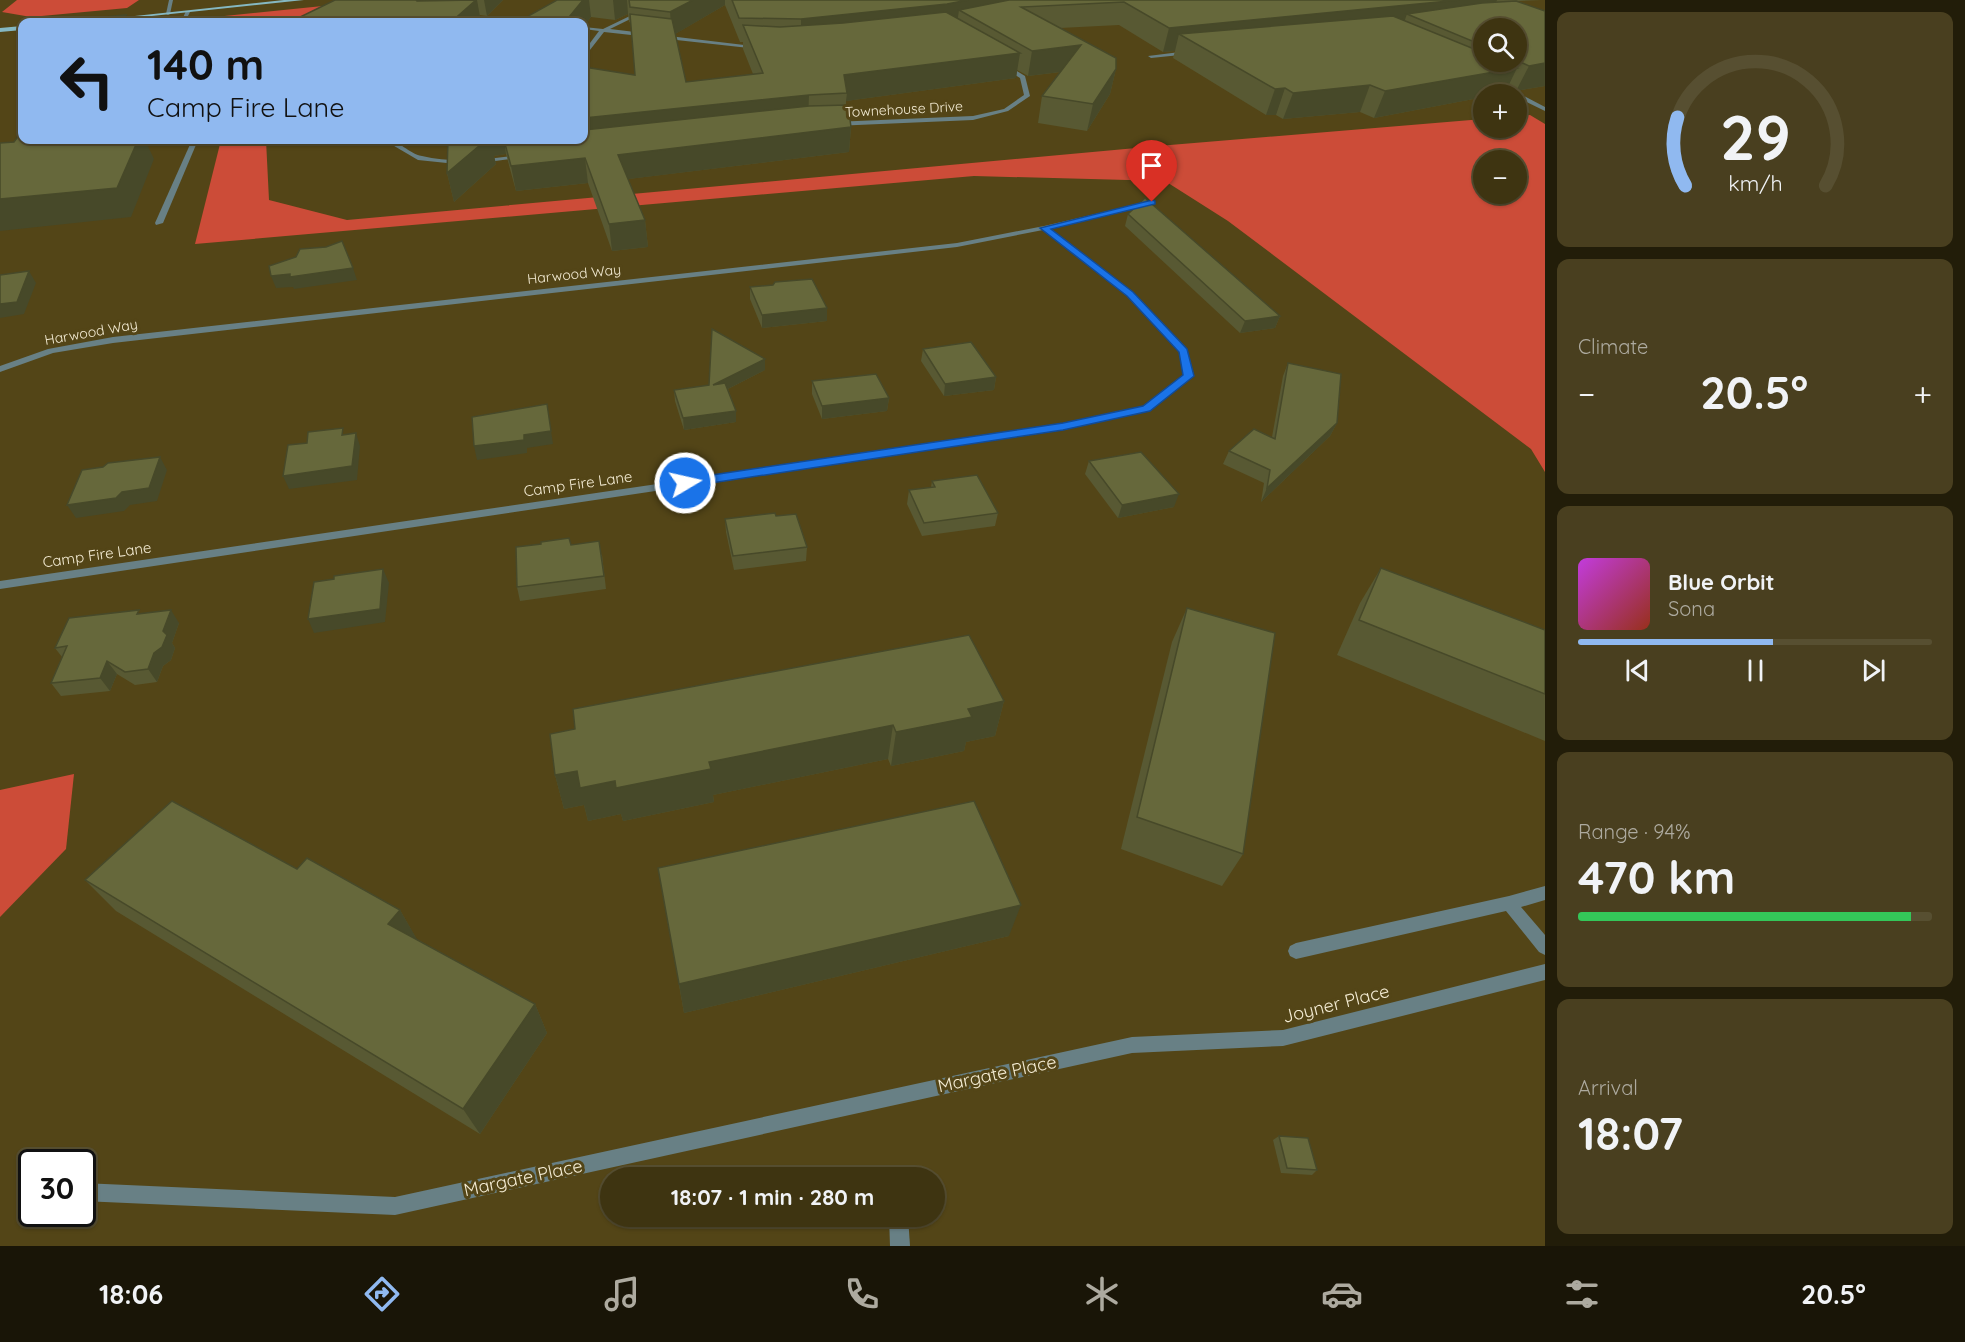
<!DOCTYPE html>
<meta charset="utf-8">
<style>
body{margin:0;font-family:Quicksand,sans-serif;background:#493f1f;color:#f1f3f6;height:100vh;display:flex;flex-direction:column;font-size:22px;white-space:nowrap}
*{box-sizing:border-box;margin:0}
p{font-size:20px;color:#adaa9f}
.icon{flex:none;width:33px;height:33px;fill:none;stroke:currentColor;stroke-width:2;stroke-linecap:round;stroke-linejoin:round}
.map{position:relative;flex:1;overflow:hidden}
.drawer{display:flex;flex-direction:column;gap:12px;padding:12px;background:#221d09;width:420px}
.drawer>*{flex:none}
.banner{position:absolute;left:18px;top:18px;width:570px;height:126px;border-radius:12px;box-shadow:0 2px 4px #0004,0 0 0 2px #574f31;background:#90b9f0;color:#111;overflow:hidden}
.buttons{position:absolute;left:1473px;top:18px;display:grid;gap:12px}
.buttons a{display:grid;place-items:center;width:54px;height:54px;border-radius:50%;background:#3e3411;box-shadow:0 2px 4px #0004,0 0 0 2px #574f31;font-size:30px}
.speed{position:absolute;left:18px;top:1149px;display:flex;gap:12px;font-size:30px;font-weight:700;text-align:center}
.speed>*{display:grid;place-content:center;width:78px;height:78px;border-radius:50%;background:#3e3411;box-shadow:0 2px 4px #0004,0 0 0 2px #574f31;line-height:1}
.speed .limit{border:3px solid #111;border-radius:9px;background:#fff;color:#111}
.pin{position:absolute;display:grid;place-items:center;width:51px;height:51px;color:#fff;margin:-62px -26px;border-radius:50% 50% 50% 0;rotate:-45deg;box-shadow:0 0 6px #0007}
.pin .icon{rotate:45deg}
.me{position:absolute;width:66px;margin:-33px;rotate:81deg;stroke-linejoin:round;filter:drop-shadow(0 0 4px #0008)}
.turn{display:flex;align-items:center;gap:21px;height:126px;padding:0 30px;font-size:27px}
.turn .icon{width:78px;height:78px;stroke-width:2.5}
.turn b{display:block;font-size:42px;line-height:51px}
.big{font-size:45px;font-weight:700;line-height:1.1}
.drawer .tile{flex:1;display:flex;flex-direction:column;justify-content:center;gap:9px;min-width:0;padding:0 21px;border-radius:12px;background:#493f1f}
.drawer .dial{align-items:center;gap:0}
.dial svg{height:156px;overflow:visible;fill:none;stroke:#574f31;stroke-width:7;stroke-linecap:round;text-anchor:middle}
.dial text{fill:#f1f3f6;stroke:none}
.song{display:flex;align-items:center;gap:18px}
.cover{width:72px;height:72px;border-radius:9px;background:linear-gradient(135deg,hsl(290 70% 55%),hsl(10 70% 35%))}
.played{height:6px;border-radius:3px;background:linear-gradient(90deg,#90b9f0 55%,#574f31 55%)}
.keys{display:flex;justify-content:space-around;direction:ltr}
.heat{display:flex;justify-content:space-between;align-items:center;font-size:33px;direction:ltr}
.charge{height:9px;border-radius:4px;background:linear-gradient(90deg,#34c759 94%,#574f31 0)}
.trip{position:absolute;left:600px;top:1167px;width:345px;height:60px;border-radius:30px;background:#3e3411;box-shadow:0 2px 4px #0004,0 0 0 2px #574f31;font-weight:700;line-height:60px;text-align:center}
.tab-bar{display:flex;height:96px;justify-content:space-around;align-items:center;background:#191507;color:#adaa9f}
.tab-bar .icon{width:42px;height:42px}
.tab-bar .current{color:#90b9f0}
.tab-bar b{font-size:27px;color:#f1f3f6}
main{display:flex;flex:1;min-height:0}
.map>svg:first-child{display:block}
</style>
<main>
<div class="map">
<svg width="1545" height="1246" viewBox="0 0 1545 1246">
<rect width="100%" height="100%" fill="#534517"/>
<g fill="#cc4c38" fill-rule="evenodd">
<path d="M17,0H139L127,8L31,17L2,12Z"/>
<path d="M362,2L325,22H203L205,18Z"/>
<path d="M1530,115L1545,124V472L1531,449L1228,221L1165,181L974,176L195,244L221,140H266L269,200L347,220L1158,146L1483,119L1484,128H1516L1517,116ZM1484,160H1516V194H1484Z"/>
<path d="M74,774L66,849L0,917V790Z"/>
</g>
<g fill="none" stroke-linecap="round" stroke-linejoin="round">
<g fill="#688085" fill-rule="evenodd">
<path d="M169,0H173L170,14L168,15L166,14Z"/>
<path d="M186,11L190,12L185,22H181Z"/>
<path d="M192,140H198L163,223L156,225L155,223Z"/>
<path d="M1545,886V900L1521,907L1545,935V955L1539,952L1506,911L1296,959L1290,956L1288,951L1290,946L1296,943L1509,896Z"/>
</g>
<g fill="#688085" fill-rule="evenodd">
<path d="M663,0H669L610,29L761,47L758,49L604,32L586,55H584V51L599,31L584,29V27L603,29Z"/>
<path d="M462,17L530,21L532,22L464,19Z"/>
<path d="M1188,51L1190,54L1151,58L1148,56Z"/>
<path d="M1001,64H1005L1025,76L1030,96L1008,111L973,120L834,126L831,124L834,122L973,116L1004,109L1024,95L1020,78L1001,66Z"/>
<path d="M1490,83L1518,93L1545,107V111L1516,97V94L1490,85Z"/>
<path d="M384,140C398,138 408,154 422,156C455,164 488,159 521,155L524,157L466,165L418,160Z"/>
<path d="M1152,201L1154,202V204L1050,229L1133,292L1187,349L1194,376L1149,411L1063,430L0,589V581L1063,424L1143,407L1184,375L1180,352L1127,296L1043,230L957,247L113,343L53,353L0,372V366L48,349L113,337L957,243L1044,226Z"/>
<path d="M1545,964V980L1283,1046L1132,1053L395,1215L82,1201V1183L395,1197L1132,1037L1283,1030Z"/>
<path d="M889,1216H908L910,1246H890Z"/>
</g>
<g fill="#85b8c2" fill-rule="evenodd">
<path d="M284,0H304L95,22H79Z"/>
<path d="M22,26V30L0,32V28Z"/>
</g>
</g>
<g fill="#585933" fill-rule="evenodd">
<path d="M335,0H503L487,16L480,15V22H294Z"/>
<path d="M557,0H1541L1496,2L1516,1L1545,11V86L1516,91L1508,87L1505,93L1498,94H1484V97L1374,118L1360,112L1283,119L1276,115H1266L1173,58L1175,51L1163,52L1119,25L1060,28L1116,58V69L1110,94L1087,131L1038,123L1042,96L1061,72L1028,76L1017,70L1016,78L846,101V105H848L851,127L849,152L628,179L645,220L648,247L612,251L588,183L516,191L506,154L494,156L496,164L454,202L447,173L448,140H584V67L635,75L631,23L629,22L628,14L615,20L591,17L584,26V22H522L530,15ZM725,5L740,42H743V49L753,74L686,82L675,34ZM1484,28H1516V62H1484Z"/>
<path d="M1128,214L1280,316L1275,328L1240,333L1125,226Z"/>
<path d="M750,287L827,308V321L762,328L750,299Z"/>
<path d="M923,349L996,377L994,390L944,396L921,361Z"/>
<path d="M1288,363L1337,423L1330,436L1261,502L1264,483L1223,464L1229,451L1272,437L1283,376Z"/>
<path d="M765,370L728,389L736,411V422L684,430L675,401L674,390L709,385Z"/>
<path d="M812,381L889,398L887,411L822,419L812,394Z"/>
<path d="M1089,461L1174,507L1118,518L1085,474Z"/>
<path d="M932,481L998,513L995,526L922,536L907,504L909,490L931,487Z"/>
<path d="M776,516L807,547L806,561L734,570L726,532L725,519Z"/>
<path d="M571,545L602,555L606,589L520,601L517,587Z"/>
<path d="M1381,568L1545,630V741L1337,655L1360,603Z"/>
<path d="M1187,608L1243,854L1222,886L1121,849L1172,642Z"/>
<path d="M141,613L179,623L172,643L175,648L171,660L163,666L157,682L135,685L117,674L110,691L61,696L51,683L62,657L55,648Z"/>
<path d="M1004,701L995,736L966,742L964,751L891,766L888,759L713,795L714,802L623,821L621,814L588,821L584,805L564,809L555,775Z"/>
<path d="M658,868L1009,936L684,1013Z"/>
<path d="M297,869L400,910L417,940L535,1004L547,1033L480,1134L116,911L85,880Z"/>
<path d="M1279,1136L1317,1170L1312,1175L1281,1173L1273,1140Z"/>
</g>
<g fill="#474929">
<path d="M416,0H477L481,22H451L420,21Z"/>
<path d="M484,0H503L487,16Z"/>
<path d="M583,0H589L591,17L584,26V22H565Z"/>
<path d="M613,0H627L628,14L615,20Z"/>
<path d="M693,0H725V5L672,36L670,12Z"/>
<path d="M968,0H1085L959,10L957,24L801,43V19Z"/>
<path d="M1459,0H1497L1489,19L1407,14L1402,28L1179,34L1175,51L1163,52L1169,28Z"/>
<path d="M126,15L129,22H122Z"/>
<path d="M1081,45L1076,70L1028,76L1032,51Z"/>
<path d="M1020,53L1016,78L846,101L847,93L844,75Z"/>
<path d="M1545,63V86L1516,91L1529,66Z"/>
<path d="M1517,68L1505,93L1498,94H1484V97L1374,118L1385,91Z"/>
<path d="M1116,69L1110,94L1087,131L1093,104Z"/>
<path d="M1370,85L1360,112L1283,119L1293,93Z"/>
<path d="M1285,88L1276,115H1266L1275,89Z"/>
<path d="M809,95L808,122L584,140V118Z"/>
<path d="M851,127L849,152L621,180L618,155Z"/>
<path d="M138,140H145L154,159L131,217L0,231V199Z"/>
<path d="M462,140H504L506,154L494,156L496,164L454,202L447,173Z"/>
<path d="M585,158L588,183L516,191L511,166Z"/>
<path d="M645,220L648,247L612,251L609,224Z"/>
<path d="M353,268L357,280L294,289L293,287L276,288L271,276Z"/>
<path d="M29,271L36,283L24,314L0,318V304Z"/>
<path d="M827,308V321L762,328V315Z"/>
<path d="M1280,316L1275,328L1240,333L1245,321Z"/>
<path d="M765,359V370L714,396L713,385Z"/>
<path d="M996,377L994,390L944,396L945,384Z"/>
<path d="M889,398L887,411L822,419V406Z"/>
<path d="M547,404L553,444L527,448V453L477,460L474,446L524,435Z"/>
<path d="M736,411V422L684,430L683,418Z"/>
<path d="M1337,423L1330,436L1261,502L1267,488Z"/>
<path d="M356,433L360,446L357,480L289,489L283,476Z"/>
<path d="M160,457L167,470L157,501L130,505L124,511L76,518L67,505Z"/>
<path d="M1179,494L1174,507L1118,518L1122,505Z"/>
<path d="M383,569L389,583L385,622L314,633L308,619Z"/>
<path d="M171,610L179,623L172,643L175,648L171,660L163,666L157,682L148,669Z"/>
<path d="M107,661L117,674L110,691L100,678Z"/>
<path d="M1004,701L995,736L966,742L964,751L891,766L896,732L968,709Z"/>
<path d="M893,725L888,759L713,795L714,802L623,821L621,814L588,821L584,805L564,809L555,775L577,771L709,762Z"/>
<path d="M1021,905L1009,936L684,1013L679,984Z"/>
<path d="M400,910L418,941L388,924Z"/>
<path d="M535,1004L547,1033L480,1134L463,1109Z"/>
</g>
<g fill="#66683b" stroke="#474929" stroke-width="1.5">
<path d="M335,0H416L417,1L476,0L451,22H294V20Z"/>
<path d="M557,0H583L565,22H522L530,15Z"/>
<path d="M629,0H693L670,12L630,7Z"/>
<path d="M732,0H968L947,4L801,19L739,18Z"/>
<path d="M1009,0H1459L1169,28L1124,2L1021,7L1116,58V69L1093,104L1042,96L1081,45L1032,51L959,10Z"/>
<path d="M1516,1L1545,11V63L1529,66L1516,60V28H1484V46L1407,14L1482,3Z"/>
<path d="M946,12L1020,53L844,75L847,93L809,95L584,118V67L635,75L630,14L672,19L686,82L763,73L743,25L780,27L843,23Z"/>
<path d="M126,15L122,22H92L95,18Z"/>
<path d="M1393,16L1484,53V62H1503L1517,68L1385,91L1370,85L1293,93L1285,88L1275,89L1179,34Z"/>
<path d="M848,105L851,127L618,155L645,220L609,224L585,158L511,166L504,140H584V130L809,106Z"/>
<path d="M22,131V140H138L117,188L0,199V143L14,142Z"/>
<path d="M448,140H486L447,173Z"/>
<path d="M1145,198L1280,316L1245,321L1128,214Z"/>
<path d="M342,241L353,268L290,277V274L271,276L269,266L296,257L300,249L326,247Z"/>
<path d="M29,271L17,302L0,304V275Z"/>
<path d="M812,279L827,308L762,315L750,287L773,285L775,282Z"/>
<path d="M712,329L765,359L713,385L725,383L736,411L683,418L674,390L709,385Z"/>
<path d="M971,342L996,377L945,384L923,349Z"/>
<path d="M1288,363L1341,374L1337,423L1267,488L1270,470L1229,451L1254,429L1275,439Z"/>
<path d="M876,374L889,398L822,406L812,381Z"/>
<path d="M547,404L551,431L524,435V440L474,446L472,417Z"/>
<path d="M343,428L342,435L356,433L352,466L283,476L288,445L307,443L308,432Z"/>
<path d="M1141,452L1179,494L1122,505L1089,461Z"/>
<path d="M160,457L149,488L122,492L116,498L67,505L82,470L103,467L108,463Z"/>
<path d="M977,475L998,513L924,523L909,490L935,487L932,481Z"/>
<path d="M775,513L776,516L796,514L807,547L733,556L725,519Z"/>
<path d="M569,538L571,545L599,541L604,576L517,587L516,547L541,544V542Z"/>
<path d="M1381,568L1545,630V694L1359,620Z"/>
<path d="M383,569L380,609L308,619L314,582L334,579V576Z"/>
<path d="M1187,608L1275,633L1243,854L1137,817Z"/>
<path d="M139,610L137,614L171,610L163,631L167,635L162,647L154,653L148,669L125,672L107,661L100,678L51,683L67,646L55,648L69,618Z"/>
<path d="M969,635L1004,701L968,709L972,717L896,732L893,725L709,762L711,769L616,788L615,781L580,788L577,771L555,775L550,734L575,729L573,709Z"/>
<path d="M172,801L297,869L307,858L400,910L388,924L535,1004L463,1109L85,880Z"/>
<path d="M974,801L1021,905L679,984L658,868Z"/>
<path d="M1279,1136L1308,1138L1317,1170L1287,1168Z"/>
</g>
<path fill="#1a73e8" stroke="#114b97" stroke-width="1.5" d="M1152,200L1155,201V204L1051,229L1133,292L1187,349L1194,376L1150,411L1063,430L685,487L679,483L685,479L1063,423L1143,406L1183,375L1179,352L1127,296L1040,228Z"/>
<g text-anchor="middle" stroke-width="6" stroke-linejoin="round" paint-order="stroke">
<g font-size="14" fill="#f4ecd4" stroke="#534517">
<text transform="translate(904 109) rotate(-3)" y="5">Townehouse Drive</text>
<text transform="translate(574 274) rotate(-6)" y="5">Harwood Way</text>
<text transform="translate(91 332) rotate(-10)" y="5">Harwood Way</text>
</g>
<g font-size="15" fill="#f4ecd4" stroke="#534517">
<text transform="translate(578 484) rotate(-8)" y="5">Camp Fire Lane</text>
<text transform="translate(97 555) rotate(-8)" y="5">Camp Fire Lane</text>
</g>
<g font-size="18" fill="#f4ecd4" stroke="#534517">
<text transform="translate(1336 1004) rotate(-14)" y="6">Joyner Place</text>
<text transform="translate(997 1074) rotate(-12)" y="6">Margate Place</text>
<text transform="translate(523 1178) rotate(-12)" y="6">Margate Place</text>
</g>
</g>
</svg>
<div class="buttons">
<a><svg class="icon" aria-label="search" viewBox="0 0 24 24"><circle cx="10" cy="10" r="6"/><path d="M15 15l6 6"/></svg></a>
<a>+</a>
<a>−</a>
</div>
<div class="speed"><div class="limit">30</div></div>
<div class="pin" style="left:1152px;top:202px;background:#d93025"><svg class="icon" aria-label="arrive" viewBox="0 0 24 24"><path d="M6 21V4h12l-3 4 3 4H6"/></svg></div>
<svg class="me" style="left:685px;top:483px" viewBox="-20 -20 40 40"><circle r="17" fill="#1a73e8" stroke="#fff" stroke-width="3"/><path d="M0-11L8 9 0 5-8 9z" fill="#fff"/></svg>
<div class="trip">18:07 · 1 min · 280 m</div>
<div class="banner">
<div class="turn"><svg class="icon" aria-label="left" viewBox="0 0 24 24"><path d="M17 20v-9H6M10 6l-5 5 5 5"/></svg><div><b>140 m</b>Camp Fire Lane</div></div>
</div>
</div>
<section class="drawer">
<div class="tile dial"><svg viewBox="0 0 100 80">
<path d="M14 69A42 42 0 1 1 86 69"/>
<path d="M14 69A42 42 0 0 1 10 34" stroke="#90b9f0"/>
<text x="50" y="56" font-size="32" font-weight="700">29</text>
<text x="50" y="72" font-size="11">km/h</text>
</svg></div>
<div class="tile"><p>Climate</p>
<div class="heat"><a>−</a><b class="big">20.5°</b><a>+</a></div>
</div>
<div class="tile">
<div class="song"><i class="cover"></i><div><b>Blue Orbit</b><p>Sona</p></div></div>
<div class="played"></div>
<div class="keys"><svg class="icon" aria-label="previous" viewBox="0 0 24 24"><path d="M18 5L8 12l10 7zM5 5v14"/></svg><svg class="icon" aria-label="pause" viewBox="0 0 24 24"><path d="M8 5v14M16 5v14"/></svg><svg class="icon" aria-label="next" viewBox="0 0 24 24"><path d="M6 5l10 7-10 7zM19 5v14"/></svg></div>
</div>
<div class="tile"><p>Range · 94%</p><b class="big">470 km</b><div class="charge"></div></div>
<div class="tile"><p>Arrival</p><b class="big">18:07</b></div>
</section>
</main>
<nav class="tab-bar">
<b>18:06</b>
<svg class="icon current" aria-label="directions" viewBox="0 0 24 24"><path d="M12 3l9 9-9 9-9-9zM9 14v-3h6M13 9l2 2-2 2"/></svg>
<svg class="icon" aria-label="music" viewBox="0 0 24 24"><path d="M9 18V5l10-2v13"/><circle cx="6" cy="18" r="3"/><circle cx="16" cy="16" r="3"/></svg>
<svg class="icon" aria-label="phone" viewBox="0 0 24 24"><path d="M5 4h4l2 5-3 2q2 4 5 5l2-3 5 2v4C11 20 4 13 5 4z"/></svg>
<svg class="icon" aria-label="climate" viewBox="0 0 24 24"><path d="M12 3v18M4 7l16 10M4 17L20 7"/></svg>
<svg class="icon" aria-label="car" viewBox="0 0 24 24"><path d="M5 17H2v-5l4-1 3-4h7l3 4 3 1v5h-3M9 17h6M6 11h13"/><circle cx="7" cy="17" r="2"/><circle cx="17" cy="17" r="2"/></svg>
<svg class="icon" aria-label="filters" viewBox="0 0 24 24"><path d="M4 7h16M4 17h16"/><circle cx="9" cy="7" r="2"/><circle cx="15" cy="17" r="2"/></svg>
<b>20.5°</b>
</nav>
